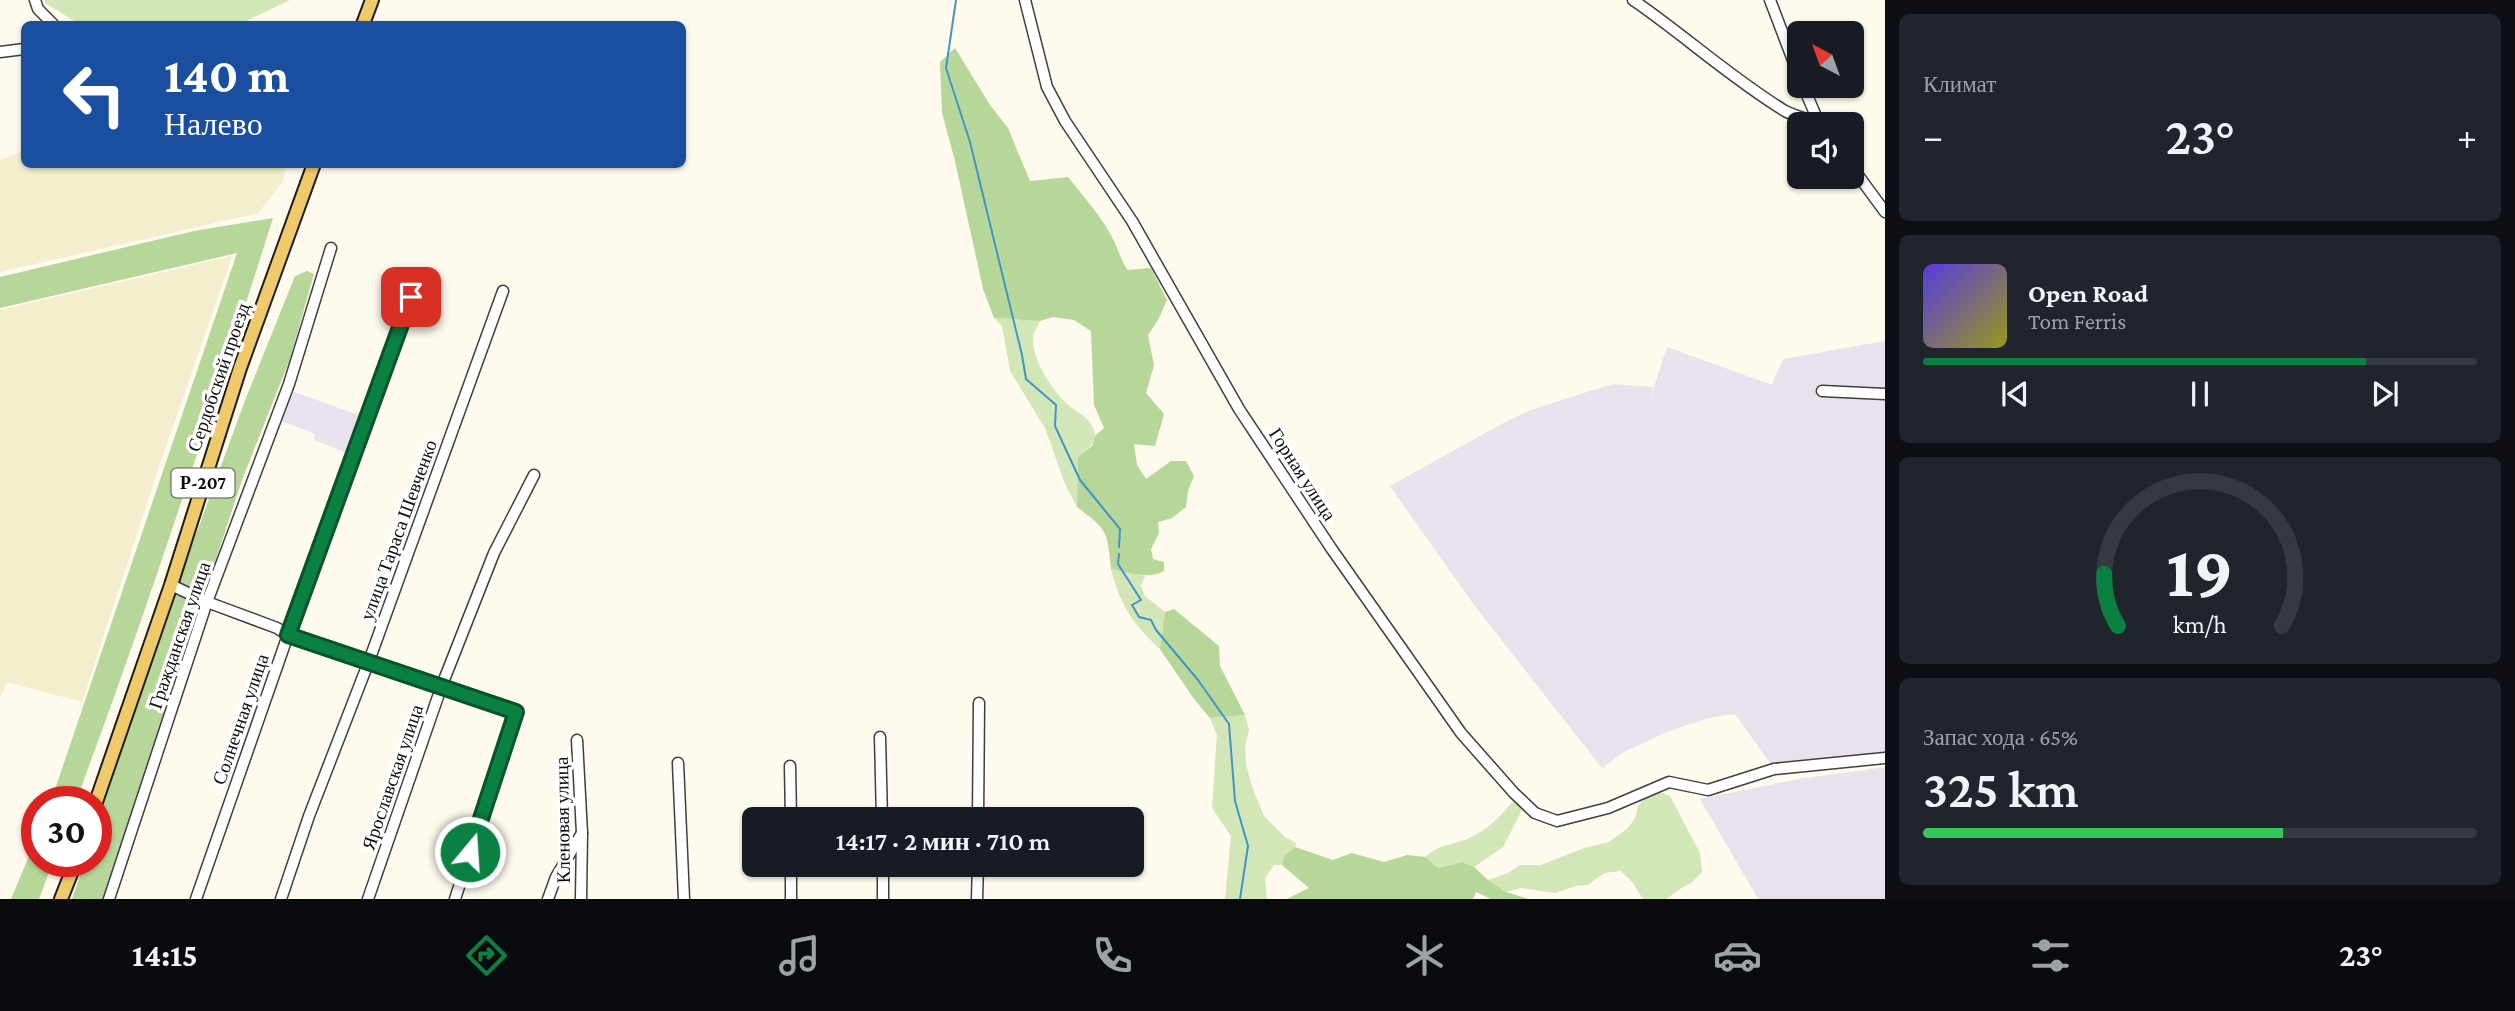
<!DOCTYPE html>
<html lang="ru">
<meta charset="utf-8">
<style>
body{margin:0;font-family:"Crimson Pro",serif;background:#20242c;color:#f1f3f6;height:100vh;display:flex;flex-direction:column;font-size:26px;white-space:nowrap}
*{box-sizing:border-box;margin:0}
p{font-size:23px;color:#9ea1a6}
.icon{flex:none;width:38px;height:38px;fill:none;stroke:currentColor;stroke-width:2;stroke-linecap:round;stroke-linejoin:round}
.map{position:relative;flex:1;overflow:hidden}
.panel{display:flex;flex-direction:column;gap:14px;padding:14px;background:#0d0f14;width:630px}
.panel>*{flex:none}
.guide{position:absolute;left:21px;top:21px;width:665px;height:147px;border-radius:10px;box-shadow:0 2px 5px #0004;background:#1a4fa0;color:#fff;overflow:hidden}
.needle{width:46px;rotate:319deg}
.controls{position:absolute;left:1787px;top:21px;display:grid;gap:14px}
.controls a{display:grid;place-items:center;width:77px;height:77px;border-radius:10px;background:#171b24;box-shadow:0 2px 5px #0004;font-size:35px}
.speed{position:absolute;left:21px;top:786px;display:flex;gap:14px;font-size:35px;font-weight:700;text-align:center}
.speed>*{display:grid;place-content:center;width:91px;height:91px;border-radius:50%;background:#171b24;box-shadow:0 2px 5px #0004;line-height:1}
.speed .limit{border:10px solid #d22;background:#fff;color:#111}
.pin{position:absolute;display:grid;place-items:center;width:60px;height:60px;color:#fff;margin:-30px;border-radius:14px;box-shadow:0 4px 10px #0006}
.me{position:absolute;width:77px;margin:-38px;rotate:18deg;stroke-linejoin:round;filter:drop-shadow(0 0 5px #0008)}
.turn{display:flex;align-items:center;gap:24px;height:147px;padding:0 28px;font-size:32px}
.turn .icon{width:91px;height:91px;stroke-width:2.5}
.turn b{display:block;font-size:49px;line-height:60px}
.big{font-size:52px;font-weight:600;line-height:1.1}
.panel .card{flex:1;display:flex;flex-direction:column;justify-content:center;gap:10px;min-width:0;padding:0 24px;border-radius:10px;background:#20242c}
.panel .dial{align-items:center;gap:0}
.dial svg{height:182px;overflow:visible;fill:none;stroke:#363941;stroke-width:7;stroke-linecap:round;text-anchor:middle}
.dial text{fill:#f1f3f6;stroke:none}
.song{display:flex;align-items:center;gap:21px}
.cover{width:84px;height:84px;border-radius:10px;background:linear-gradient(135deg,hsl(250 70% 55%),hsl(60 70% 35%))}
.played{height:7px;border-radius:4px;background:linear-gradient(90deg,#0b8043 80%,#363941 80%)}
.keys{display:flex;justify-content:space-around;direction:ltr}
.heat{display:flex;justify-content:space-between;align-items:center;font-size:38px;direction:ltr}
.charge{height:10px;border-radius:5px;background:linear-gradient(90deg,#34c759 65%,#363941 0)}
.trip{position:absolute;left:742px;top:807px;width:402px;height:70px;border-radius:10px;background:#171b24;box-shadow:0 2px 5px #0004;font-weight:600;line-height:70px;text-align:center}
.tab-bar{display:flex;height:112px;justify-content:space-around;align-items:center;background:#090b0e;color:#9ea1a6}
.tab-bar .icon{width:49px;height:49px}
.tab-bar .on{color:#0b8043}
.tab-bar b{font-size:32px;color:#f1f3f6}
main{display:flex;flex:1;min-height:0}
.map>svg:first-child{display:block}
</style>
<main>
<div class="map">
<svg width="1885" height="899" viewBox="0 0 1885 899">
<rect width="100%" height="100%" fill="#fefaed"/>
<g fill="#e9e1eb">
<path d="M1885,341V760L1774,769L1735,714L1709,718L1669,731L1624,752L1602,768L1474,605L1390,486L1507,421L1531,410L1612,384L1653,387L1649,402L1667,347L1772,385L1783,359Z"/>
<path d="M292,391L361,416L347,453L314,440L315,434L282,421Z"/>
<path d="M1885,767V899H1758L1700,799L1799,779Z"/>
</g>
<g fill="#f2eece">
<path d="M24,151V164L287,165L282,183L258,213L0,272V160Z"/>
<path d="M232,256L159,467L82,702L7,682L0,698V310Z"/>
</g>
<g fill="#d2e6b8">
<path d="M45,0H290L240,24H79L45,3Z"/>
<path d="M994,318L1040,321C1038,325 1034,332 1033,336C1031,359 1052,389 1067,404C1075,411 1087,416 1092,426C1100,440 1089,449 1078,457L1077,507L1065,484L1045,428L1010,371L1002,326Z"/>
<path d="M1111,569L1145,576L1141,586L1145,596L1165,612L1160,649C1133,624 1120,605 1111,569Z"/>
<path d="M1245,715L1249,730L1245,746L1246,764L1252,787L1264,816L1285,837L1296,843L1295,847L1284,856L1282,865H1274L1265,878L1267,899H1225L1231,836L1212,808L1217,735L1210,718Z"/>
<path d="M1659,792L1670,796L1700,853L1702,872L1690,884L1683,887L1666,899H1643L1633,883L1621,871L1604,873L1588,885L1576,886L1555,893L1521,888L1506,892L1488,880L1508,873L1520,865H1541L1584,848L1609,842L1628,828L1635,818L1638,806L1644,799Z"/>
<path d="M1511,803H1516L1522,810L1503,847L1474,867L1462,862L1437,868L1425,857C1444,842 1447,847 1467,839C1483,833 1501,817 1511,803Z"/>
</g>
<g fill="#b7d699">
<path d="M955,48L990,105L1008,128L1030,181L1068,177C1084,197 1103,218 1114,241C1119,251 1121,261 1128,270L1151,268L1167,300L1158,320L1148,335L1154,365L1146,393L1164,414L1155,446L1134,444L1137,465L1146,479L1171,461H1186L1194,476L1188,491L1186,507L1172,518L1158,522L1159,533L1151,549L1153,559L1164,562V571C1147,580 1128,572 1111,569C1107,531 1108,530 1077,507L1078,457L1092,446L1095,436L1104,428L1094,405L1091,331L1074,320L1053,317L1040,321L994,318L983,289L955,161L942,113L940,62Z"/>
<path d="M273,218C211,414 148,609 76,801H51L237,253L0,308V277L194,231Z"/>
<path d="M307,271L314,274L290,359L242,480L104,899H72L85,861H96V825L145,674L244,403L295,276Z"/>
<path d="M1174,609L1219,646L1220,666L1245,715L1210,718L1194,699L1160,649L1165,612Z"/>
<path d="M37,837V861H53L39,899H11Z"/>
<path d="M1295,847L1333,860L1352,853L1384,862L1407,855L1425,857L1438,868L1462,862L1474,867L1488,880L1506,892L1529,899H1491L1476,892L1473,899H1287L1309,888L1282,865L1284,856Z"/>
</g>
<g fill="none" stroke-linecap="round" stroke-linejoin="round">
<g stroke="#4095c5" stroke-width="2">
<path d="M956,0L946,68L970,142L1022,355L1026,379L1056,405L1055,426L1080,480L1120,529L1119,547"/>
<path d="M1119,554L1118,564L1141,600L1132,605L1139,617L1151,620L1156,630L1198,680L1229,724L1235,801L1248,846L1240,899"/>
</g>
<defs>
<g id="minor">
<path d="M35,0L38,9L53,24"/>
<path d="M1025,0L1047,87L1065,121L1132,221L1239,409L1331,548L1461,733L1514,793L1535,813L1557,821L1608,808L1669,782L1708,790L1774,769L1885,758"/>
<path d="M1633,0C1684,35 1731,78 1785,111C1796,117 1809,119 1820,124"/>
<path d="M1770,0L1799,76"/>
<path d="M0,52L24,49"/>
<path d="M1803,86L1819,123"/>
<path d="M1852,167L1885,212"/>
<path d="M1822,391L1885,394"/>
<path d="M171,585L207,602L277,628L288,635L516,712L455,899"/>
<path d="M880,737L882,819"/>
<path d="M577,740L582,833L581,899"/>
<path d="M678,763L684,899"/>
<path d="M790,766L791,819"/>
<path d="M978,819L979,703"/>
<path d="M791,864V899"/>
<path d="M883,864V899"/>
<path d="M109,899L207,602L289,384L331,248"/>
<path d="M196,899L288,635L420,274"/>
<path d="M281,899L309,816L369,661L503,291"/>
<path d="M368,899L442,685L494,553L534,475"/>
<path d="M548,899L556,877L582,833"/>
<path d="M977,899L978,864"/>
</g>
<g id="major">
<path d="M363,24L372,0"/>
<path d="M96,802L171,585L240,368L314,164"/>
<path d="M61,899L76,861"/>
</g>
</defs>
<use href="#minor" stroke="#3f3f3f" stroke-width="13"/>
<use href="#major" stroke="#1d1d1d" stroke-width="16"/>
<use href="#minor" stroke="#fff" stroke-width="10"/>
<use href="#major" stroke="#f0ca6a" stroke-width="12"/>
</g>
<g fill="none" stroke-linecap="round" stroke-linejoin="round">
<defs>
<path id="route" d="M411,297L288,635L516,712L470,852"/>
</defs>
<use href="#route" stroke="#07532c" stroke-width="18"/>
<use href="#route" stroke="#0b8043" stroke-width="12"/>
</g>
<g text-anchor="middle" stroke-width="7" stroke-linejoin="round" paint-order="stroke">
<rect fill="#fff" stroke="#555" stroke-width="2" x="171.5" y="468.5" width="63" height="29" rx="5"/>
<g font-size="18" font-weight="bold" fill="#0c0c0c">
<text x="203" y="489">Р-207</text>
</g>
<g font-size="19" fill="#0c0c0c" stroke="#fff">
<text transform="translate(218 377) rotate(-71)" y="7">Сердобский проезд</text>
<text transform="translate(1303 474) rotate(57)" y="7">Горная улица</text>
<text transform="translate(398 530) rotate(-70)" y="7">улица Тараса Шевченко</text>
<text transform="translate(179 635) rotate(-71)" y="7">Гражданская улица</text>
<text transform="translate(240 719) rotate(-71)" y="7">Солнечная улица</text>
<text transform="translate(392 777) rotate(-71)" y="7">Ярославская улица</text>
<text transform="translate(562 820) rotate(-91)" y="7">Кленовая улица</text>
</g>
</g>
</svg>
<div class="controls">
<a><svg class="needle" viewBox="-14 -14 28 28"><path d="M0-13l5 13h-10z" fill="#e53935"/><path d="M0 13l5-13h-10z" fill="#9ea1a6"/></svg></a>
<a><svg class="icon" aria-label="sound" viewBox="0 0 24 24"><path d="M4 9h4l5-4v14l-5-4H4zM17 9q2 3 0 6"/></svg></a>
</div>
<div class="speed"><div class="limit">30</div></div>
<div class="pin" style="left:411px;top:297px;background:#d93025"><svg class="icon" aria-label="arrive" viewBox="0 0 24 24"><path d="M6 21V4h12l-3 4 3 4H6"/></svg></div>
<svg class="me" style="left:470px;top:852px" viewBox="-20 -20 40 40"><circle r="17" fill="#0b8043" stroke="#fff" stroke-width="3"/><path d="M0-11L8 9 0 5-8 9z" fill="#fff"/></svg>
<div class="trip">14:17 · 2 мин · 710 m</div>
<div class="guide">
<div class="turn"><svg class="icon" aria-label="left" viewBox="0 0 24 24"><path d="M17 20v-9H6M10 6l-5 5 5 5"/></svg><div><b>140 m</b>Налево</div></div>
</div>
</div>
<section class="panel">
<div class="card"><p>Климат</p>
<div class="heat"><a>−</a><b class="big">23°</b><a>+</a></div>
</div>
<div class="card">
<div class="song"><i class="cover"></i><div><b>Open Road</b><p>Tom Ferris</p></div></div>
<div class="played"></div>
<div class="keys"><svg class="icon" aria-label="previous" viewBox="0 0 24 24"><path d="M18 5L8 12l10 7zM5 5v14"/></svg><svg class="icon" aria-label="pause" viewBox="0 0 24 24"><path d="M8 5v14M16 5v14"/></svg><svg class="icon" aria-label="next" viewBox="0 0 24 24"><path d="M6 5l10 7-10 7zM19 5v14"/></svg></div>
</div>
<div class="card dial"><svg viewBox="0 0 100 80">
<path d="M14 69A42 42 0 1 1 86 69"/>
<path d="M14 69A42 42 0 0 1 8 46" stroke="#0b8043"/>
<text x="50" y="56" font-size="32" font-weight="700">19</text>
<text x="50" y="72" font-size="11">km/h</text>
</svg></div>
<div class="card"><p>Запас хода · 65%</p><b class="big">325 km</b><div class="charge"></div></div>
</section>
</main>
<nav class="tab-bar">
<b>14:15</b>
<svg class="icon on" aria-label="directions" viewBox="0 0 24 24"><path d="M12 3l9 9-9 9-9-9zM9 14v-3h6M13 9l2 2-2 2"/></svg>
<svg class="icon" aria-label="music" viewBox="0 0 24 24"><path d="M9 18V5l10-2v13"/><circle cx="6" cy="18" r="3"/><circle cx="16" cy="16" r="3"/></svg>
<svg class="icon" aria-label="phone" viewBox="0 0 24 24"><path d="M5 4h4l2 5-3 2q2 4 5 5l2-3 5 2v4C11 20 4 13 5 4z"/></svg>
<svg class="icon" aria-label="climate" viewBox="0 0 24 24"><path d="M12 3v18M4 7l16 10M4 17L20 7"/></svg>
<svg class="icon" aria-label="car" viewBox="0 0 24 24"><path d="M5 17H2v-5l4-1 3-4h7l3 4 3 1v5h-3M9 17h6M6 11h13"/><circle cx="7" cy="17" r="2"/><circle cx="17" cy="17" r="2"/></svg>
<svg class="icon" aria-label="filters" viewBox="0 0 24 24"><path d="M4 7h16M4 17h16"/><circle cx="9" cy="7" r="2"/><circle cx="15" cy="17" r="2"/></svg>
<b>23°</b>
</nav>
